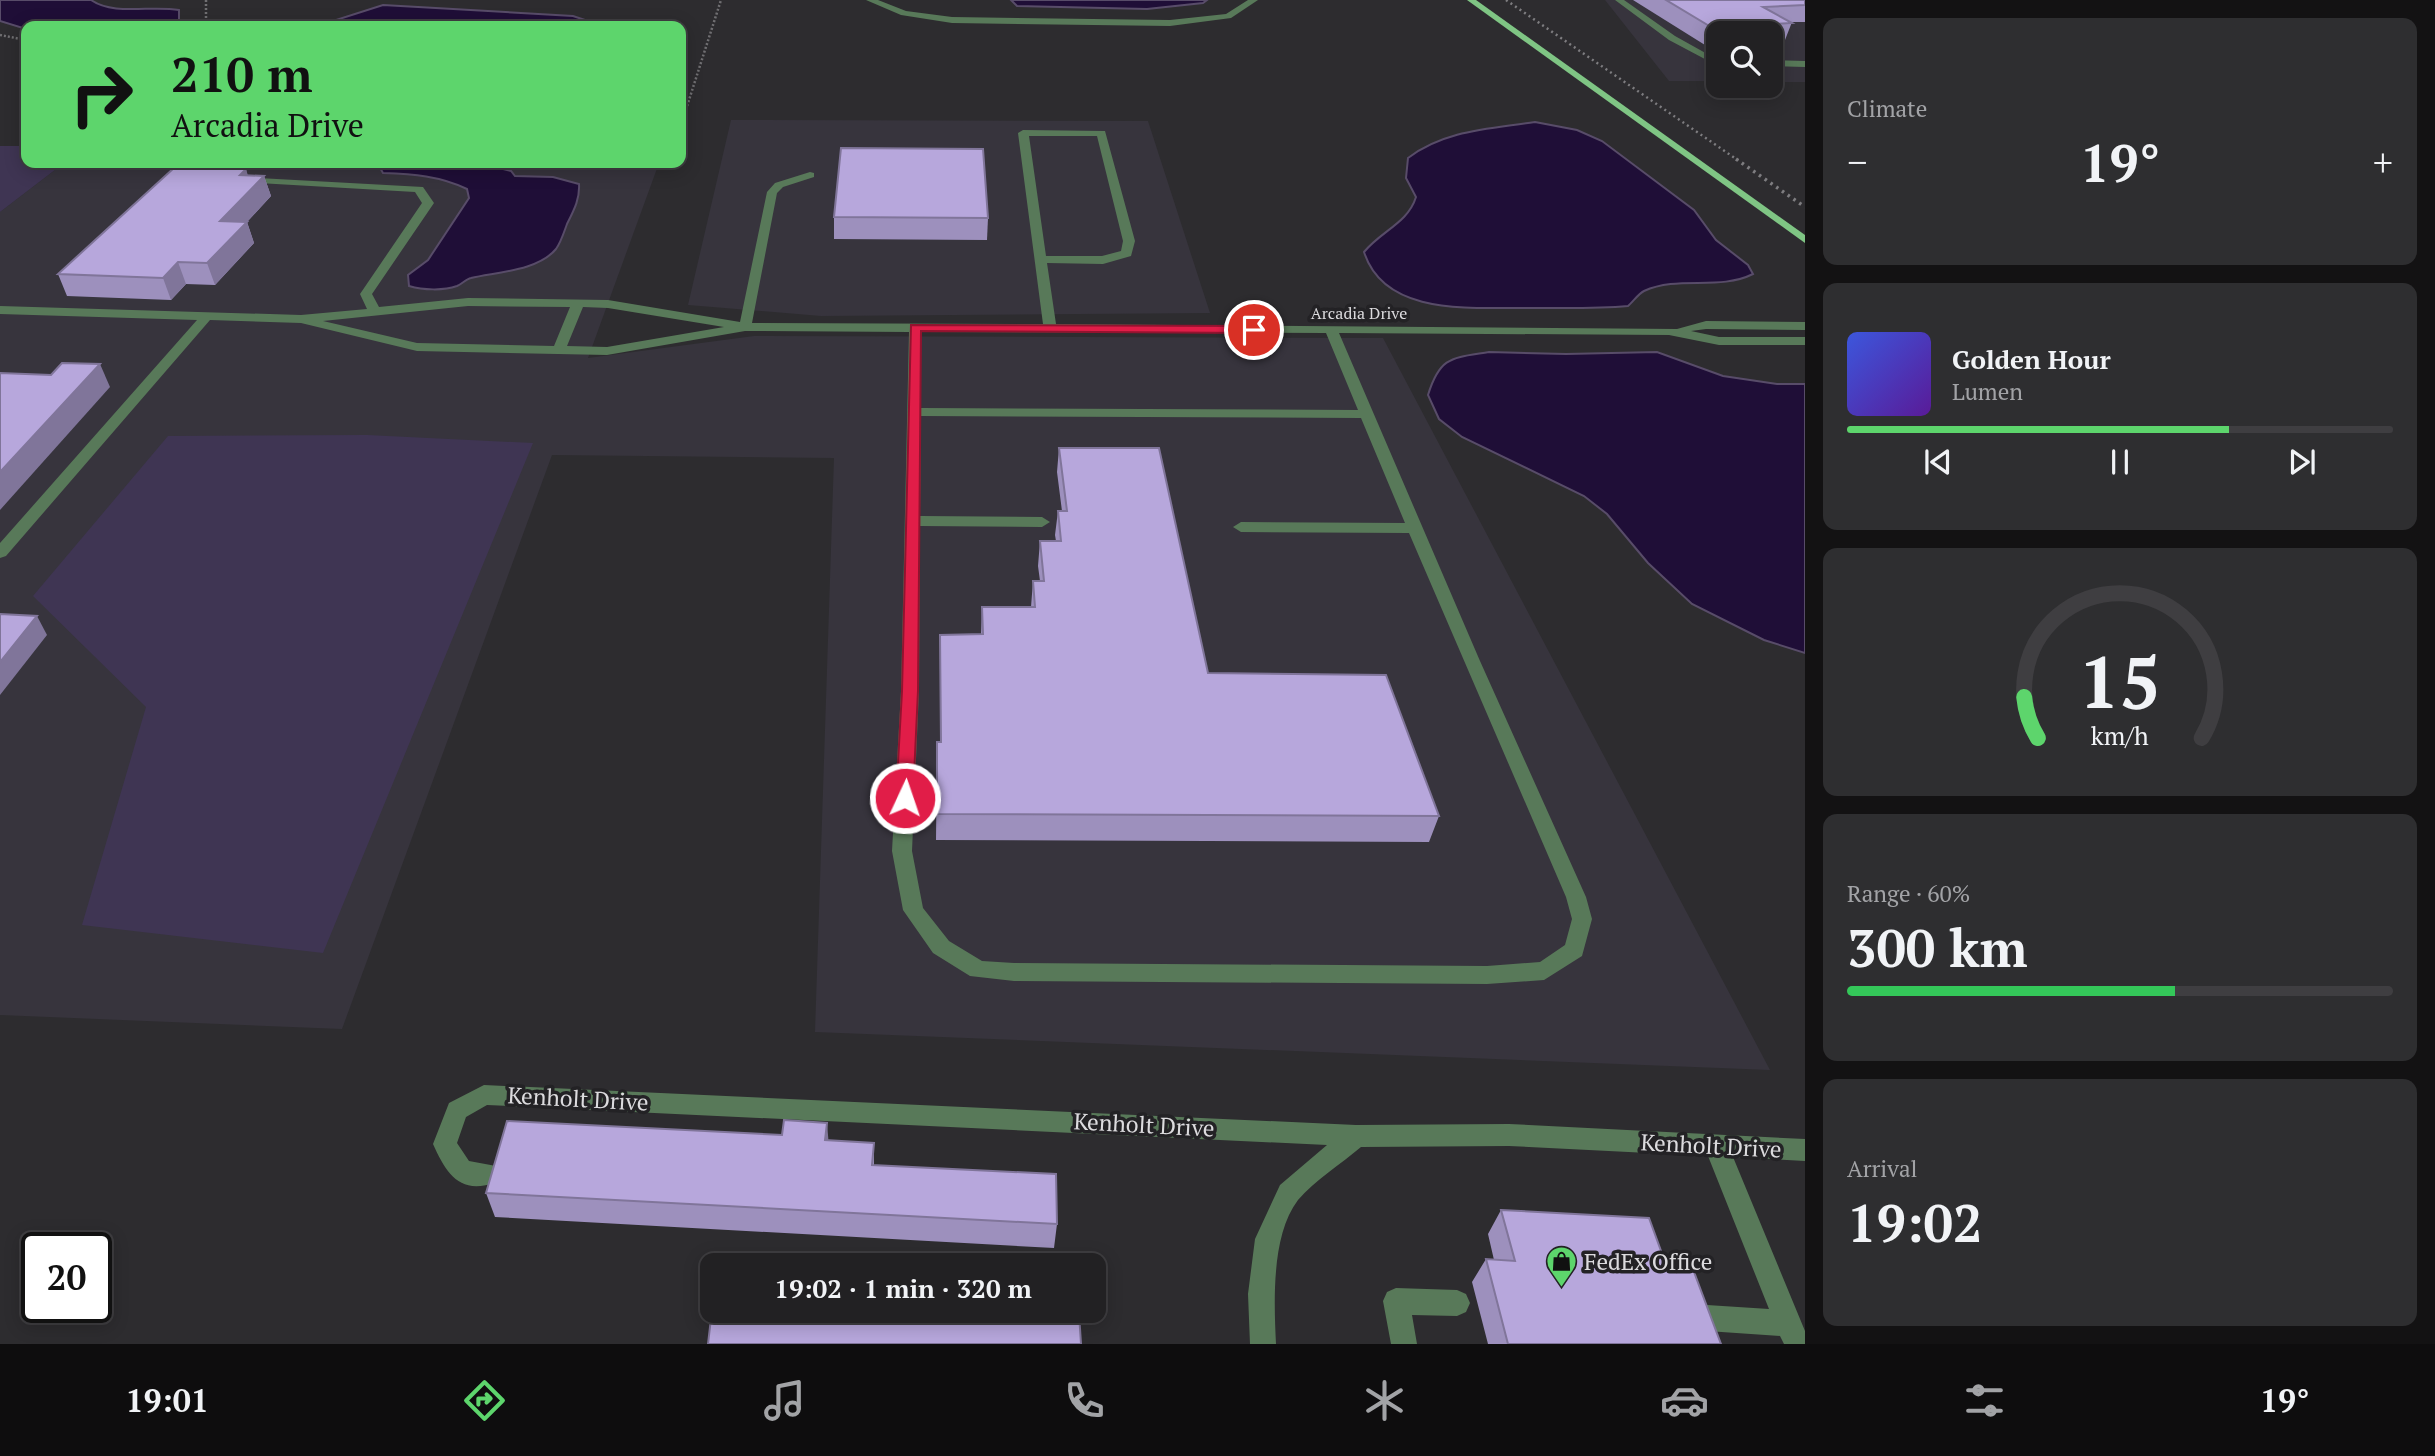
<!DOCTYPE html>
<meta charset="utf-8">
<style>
body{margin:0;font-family:"PT Serif",serif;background:#2e2e30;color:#f1f3f6;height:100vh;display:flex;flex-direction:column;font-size:26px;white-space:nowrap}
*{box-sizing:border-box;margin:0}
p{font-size:23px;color:#a2a3a6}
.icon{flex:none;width:38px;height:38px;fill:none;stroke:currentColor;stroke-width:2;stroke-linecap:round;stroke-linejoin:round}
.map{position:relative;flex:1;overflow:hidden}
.side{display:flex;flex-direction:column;gap:18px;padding:18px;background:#131213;width:630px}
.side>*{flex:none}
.banner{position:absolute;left:21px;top:21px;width:665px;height:147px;border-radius:14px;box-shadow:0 4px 18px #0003,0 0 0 2px #3f3e41;background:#5dd56c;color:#111;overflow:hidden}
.buttons{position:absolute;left:1706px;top:21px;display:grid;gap:14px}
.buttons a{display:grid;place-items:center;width:77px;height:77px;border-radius:14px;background:#222123;box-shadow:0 4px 18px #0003,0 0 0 2px #3f3e41;font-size:35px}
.speed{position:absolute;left:21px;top:1232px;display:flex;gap:14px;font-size:35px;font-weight:700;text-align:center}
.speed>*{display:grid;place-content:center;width:91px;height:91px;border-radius:50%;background:#222123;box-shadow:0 4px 18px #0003,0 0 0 2px #3f3e41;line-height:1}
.speed .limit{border:4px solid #111;border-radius:10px;background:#fff;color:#111}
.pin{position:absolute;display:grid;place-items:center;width:60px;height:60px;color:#fff;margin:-30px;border:4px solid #fff;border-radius:50%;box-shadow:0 2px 7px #0007}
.me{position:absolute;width:77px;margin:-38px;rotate:3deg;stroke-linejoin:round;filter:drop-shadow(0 0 5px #0008)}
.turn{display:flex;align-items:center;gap:24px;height:147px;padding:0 35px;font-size:32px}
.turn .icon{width:91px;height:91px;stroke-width:2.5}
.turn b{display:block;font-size:49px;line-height:60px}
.big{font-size:52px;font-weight:700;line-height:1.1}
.side .widget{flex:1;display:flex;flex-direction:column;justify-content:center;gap:10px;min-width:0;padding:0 24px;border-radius:14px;background:#2e2e30}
.side .dial{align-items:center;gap:0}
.dial svg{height:182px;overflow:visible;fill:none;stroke:#3f3e41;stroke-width:7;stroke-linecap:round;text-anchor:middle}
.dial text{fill:#f1f3f6;stroke:none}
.song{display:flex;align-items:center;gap:21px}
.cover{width:84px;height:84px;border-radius:10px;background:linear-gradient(135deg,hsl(230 70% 55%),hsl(270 70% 35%))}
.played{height:7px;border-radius:4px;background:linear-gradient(90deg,#5dd56c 70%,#3f3e41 70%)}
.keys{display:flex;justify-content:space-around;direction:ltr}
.heat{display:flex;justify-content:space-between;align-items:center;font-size:38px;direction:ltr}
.charge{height:10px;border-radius:5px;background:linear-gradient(90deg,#34c759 60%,#3f3e41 0)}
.trip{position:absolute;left:700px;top:1253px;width:406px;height:70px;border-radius:14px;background:#222123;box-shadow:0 4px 18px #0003,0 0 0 2px #3f3e41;font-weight:700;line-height:70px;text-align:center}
.dock{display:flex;height:112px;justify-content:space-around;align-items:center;background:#0e0d0e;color:#a2a3a6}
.dock .icon{width:49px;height:49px}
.dock .active{color:#5dd56c}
.dock b{font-size:32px;color:#f1f3f6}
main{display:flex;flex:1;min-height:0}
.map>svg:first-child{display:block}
</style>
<main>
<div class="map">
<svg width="1805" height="1344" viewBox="0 0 1805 1344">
<rect width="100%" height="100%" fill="#2d2c2f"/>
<g fill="#37343d">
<path d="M1605,0H1805V82H1771V33H1718V81H1669Z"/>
<path d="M731,120L1148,121L1210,313L821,316L688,305Z"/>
<path d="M64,163H659L588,358L754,336L1383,338L1770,1070L815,1032L834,458L552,455L342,1029L0,1015V212Z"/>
</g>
<g fill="#3f3553">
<path d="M0,146H26V163H64L0,212Z"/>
<path d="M367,435L533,443L323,953L82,925L146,707L33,596L168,436Z"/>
</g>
<g fill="#1f0e37" stroke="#584c69" stroke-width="2">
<path d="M0,0H91C114,16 151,5 179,10V26H26V29L0,21Z"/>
<path d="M1011,0H1207L1203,3L1147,9L1017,6Z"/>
<path d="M383,5L573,16L603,26H335L336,20Z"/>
<path d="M1535,122L1577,130L1602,141L1694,210L1716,240L1748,265L1753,274C1719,291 1679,275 1644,291C1638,294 1633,302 1628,306C1596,309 1563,308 1530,308C1476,307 1385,318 1364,252C1381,231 1408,223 1416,197L1406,178L1408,158C1445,130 1490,129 1535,122Z"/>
<path d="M405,163L491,166L511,171L515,176L553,177L579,184C580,199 574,210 567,224C564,232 561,242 556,249C538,271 496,272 471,278C466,279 462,284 457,286C443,291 423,290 409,286L408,275L428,260L469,198L467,189C440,176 413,174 383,173L379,166L373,164Z"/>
<path d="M1489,352L1566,354L1657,352L1723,376L1777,384H1805V653L1764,640L1692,604L1648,563L1607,514L1584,496L1462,437L1439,419L1428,395C1440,356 1452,358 1489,352Z"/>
</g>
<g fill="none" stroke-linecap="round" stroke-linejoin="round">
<g stroke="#706f72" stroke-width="2.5" stroke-dasharray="2 2" stroke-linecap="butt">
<path d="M206,0V26"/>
<path d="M0,35L26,40"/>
<path d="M681,125L721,0"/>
</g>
<g fill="#587959" fill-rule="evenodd">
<path d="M866,0H878L906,11L952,17L1170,20L1226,14L1248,0H1258L1231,18L1170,26L952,23L901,15Z"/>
<path d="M1615,0H1624L1675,36L1718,60V66L1669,40Z"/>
<path d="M1771,60L1805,61V67L1771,66Z"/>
<path d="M1023,130L1105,131L1135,241L1131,256L1103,264L1047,263L1056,324L1677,329L1706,321L1805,322V330L1706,329L1691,331L1719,337H1805V345H1719L1669,335L1339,333L1480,661L1586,897L1592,919L1582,956L1544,980L1487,984L1014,981L970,976L933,953L903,910L892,851L901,691L909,332L745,331L607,355L417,351L301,323L210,320L6,556L0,558V543L197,320L0,314V306L301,315L367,309L360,294L422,203L415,192L243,182L238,179L239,177L423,187L434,203L372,294L379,307L468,298L608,300L740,322L767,192L775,183L810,172L814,173V177L783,187L777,193L752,323L1043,324L1018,133ZM1029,136H1097L1123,241L1121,251L1102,256H1046ZM468,306L570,307L554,346L417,343L323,321ZM583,307L608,308L724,327L607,347L567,346ZM921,332L1326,333L1358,410L921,408ZM921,416L1361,418L1405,523L1241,522L1233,527L1241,532L1409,533L1566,897L1572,919L1565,945L1540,962L1487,966L1014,963L982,961L949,941L923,908L912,851L919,691L920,526L1042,527L1050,522L1042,517L920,516Z"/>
<path d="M484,1085L1356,1125L1509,1124L1805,1139V1161L1733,1157L1805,1331V1344H1784L1780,1336L1707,1331L1698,1327L1694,1318L1698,1309L1707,1305L1769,1309L1708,1156L1509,1146L1361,1147C1341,1164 1315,1180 1298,1200C1271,1235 1274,1303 1276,1344H1250L1248,1294L1255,1239L1280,1185L1327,1145L487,1105L466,1117L457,1143L469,1161L496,1166L499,1174L496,1182C460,1196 446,1173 433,1144L449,1103Z"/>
<path d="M1396,1288L1457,1290L1466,1294L1470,1303L1466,1312L1457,1316L1412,1315L1417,1344H1391L1383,1301L1387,1292Z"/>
</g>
<path fill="#7fc584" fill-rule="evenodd" d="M1467,0H1476L1805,235V243Z"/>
<path stroke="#7e7d80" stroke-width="2.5" stroke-dasharray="2 3.5" stroke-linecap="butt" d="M1506,0L1739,161"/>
<path stroke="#7e7d80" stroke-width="3.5" stroke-dasharray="2.5 4.5" stroke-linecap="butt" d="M1736,159L1805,207"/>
</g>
<g fill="#9d90bd">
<path d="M1633,0H1805V22H1792L1785,40L1771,41V33H1718V44L1705,45Z"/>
<path d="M246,169L247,175L264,176L271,196L247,222L254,243L215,285L186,284L171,300L67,296L58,274Z"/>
<path d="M834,217L988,218L987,240L834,239Z"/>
<path d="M1059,448L1208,673L1439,816L1429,842L936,840L937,742H940V635L981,634L982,607H1031L1033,581H1040L1038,566L1040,541H1056L1055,535L1058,511H1062L1057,472Z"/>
<path d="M828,1141L874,1143V1165L1057,1224L1054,1248L495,1217L486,1193Z"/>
<path d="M1501,1210L1668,1270L1721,1344H1488L1472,1282L1486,1259L1494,1260L1488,1234Z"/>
</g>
<g fill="#80759a">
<path d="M246,169L252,189L264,176L271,196L247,222L254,243L215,285L207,263L220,221L240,175Z"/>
<path d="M178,262L186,284L171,300L163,278Z"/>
<path d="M100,364L110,387L0,510V472Z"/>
<path d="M37,616L47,635L0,695V662Z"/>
<path d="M827,1123L829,1147L825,1140Z"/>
</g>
<g fill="#b7a7dc" stroke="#80759a" stroke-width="2">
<path d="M1666,0H1805V5L1763,7L1792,23L1711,27Z"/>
<path d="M841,148L983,149L988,218L834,217Z"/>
<path d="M175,167L246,169L240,175L264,176L220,221L247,222L207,263L178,262L163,278L58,274Z"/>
<path d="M62,363L100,364L0,472V373L51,375Z"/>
<path d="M1059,448H1159L1208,673L1386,675L1439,816L937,814V742H941L940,635L983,634L982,607H1035L1033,581H1044L1040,541H1061L1058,511H1067Z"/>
<path d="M0,614L37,616L0,662Z"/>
<path d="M784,1120L827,1123L825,1140L874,1143L872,1165L1056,1174L1057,1224L486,1193L507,1121L782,1135Z"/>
<path d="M1501,1210L1649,1218L1668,1270L1694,1272L1721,1344H1508L1486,1259L1515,1261Z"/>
<path d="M712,1310V1311L1079,1313L1081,1344H708Z"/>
</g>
<path fill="#e11d48" stroke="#92132f" stroke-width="2" d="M911,325L1254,326L1260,330L1254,333L921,331L918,691L913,798L911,803H898L896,798L902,691Z"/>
<defs>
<symbol id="shop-pin" viewBox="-11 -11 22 30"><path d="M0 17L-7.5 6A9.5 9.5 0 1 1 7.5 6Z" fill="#5dd56c" stroke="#232225"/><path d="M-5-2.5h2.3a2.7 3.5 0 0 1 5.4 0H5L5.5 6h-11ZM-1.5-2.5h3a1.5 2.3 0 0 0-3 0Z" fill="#111"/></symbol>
</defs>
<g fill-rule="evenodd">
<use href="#shop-pin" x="1544" y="1244" width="35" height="47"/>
</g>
<g text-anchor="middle" stroke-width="7" stroke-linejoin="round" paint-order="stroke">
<g font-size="16" fill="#dcdbde" stroke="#232225">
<text x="1359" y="319">Arcadia Drive</text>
</g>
<g font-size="23" fill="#dcdbde" stroke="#232225">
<text transform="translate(578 1099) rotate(3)" y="8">Kenholt Drive</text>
<text transform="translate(1144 1125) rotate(3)" y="8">Kenholt Drive</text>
<text transform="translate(1711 1146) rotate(3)" y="8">Kenholt Drive</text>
</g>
<g font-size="23" fill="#dcdbde" stroke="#232225" text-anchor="start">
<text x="1584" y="1270">FedEx Office</text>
</g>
</g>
</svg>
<div class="buttons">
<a><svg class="icon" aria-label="search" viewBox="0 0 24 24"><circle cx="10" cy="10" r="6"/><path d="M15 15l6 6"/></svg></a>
</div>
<div class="speed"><div class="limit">20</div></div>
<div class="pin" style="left:1254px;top:330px;background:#d93025"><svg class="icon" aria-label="arrive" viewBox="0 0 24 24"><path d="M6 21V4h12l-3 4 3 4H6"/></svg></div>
<svg class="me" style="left:905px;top:798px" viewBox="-20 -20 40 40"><circle r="17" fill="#e11d48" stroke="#fff" stroke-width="3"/><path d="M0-11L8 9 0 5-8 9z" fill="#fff"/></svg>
<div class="trip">19:02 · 1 min · 320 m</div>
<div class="banner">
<div class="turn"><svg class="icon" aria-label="right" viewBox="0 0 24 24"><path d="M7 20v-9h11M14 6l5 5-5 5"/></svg><div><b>210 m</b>Arcadia Drive</div></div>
</div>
</div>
<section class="side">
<div class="widget"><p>Climate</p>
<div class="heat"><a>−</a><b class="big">19°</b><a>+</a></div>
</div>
<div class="widget">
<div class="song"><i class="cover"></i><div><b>Golden Hour</b><p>Lumen</p></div></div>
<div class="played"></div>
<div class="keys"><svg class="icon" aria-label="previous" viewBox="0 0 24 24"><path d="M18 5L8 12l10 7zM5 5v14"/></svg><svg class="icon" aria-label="pause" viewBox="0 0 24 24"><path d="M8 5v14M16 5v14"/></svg><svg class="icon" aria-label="next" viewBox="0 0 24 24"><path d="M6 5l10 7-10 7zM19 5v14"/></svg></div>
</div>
<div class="widget dial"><svg viewBox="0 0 100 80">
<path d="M14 69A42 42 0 1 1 86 69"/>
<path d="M14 69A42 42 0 0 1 8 51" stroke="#5dd56c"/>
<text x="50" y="56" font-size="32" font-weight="700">15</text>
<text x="50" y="72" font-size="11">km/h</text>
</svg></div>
<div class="widget"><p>Range · 60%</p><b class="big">300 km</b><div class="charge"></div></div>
<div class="widget"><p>Arrival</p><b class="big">19:02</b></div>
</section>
</main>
<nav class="dock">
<b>19:01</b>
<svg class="icon active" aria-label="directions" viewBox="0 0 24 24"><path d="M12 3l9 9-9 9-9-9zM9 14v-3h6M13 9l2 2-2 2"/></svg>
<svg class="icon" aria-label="music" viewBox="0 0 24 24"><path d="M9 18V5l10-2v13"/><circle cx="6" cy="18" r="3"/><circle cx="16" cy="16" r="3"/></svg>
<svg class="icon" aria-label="phone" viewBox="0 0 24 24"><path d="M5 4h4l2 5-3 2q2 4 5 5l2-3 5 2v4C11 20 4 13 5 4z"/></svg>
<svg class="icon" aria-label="climate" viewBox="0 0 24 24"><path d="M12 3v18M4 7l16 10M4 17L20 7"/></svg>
<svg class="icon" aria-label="car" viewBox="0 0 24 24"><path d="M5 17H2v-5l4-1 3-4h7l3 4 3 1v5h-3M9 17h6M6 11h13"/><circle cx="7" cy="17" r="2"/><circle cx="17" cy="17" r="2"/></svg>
<svg class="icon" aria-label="filters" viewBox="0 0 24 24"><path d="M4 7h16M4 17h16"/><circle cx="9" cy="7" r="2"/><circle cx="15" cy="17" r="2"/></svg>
<b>19°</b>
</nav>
